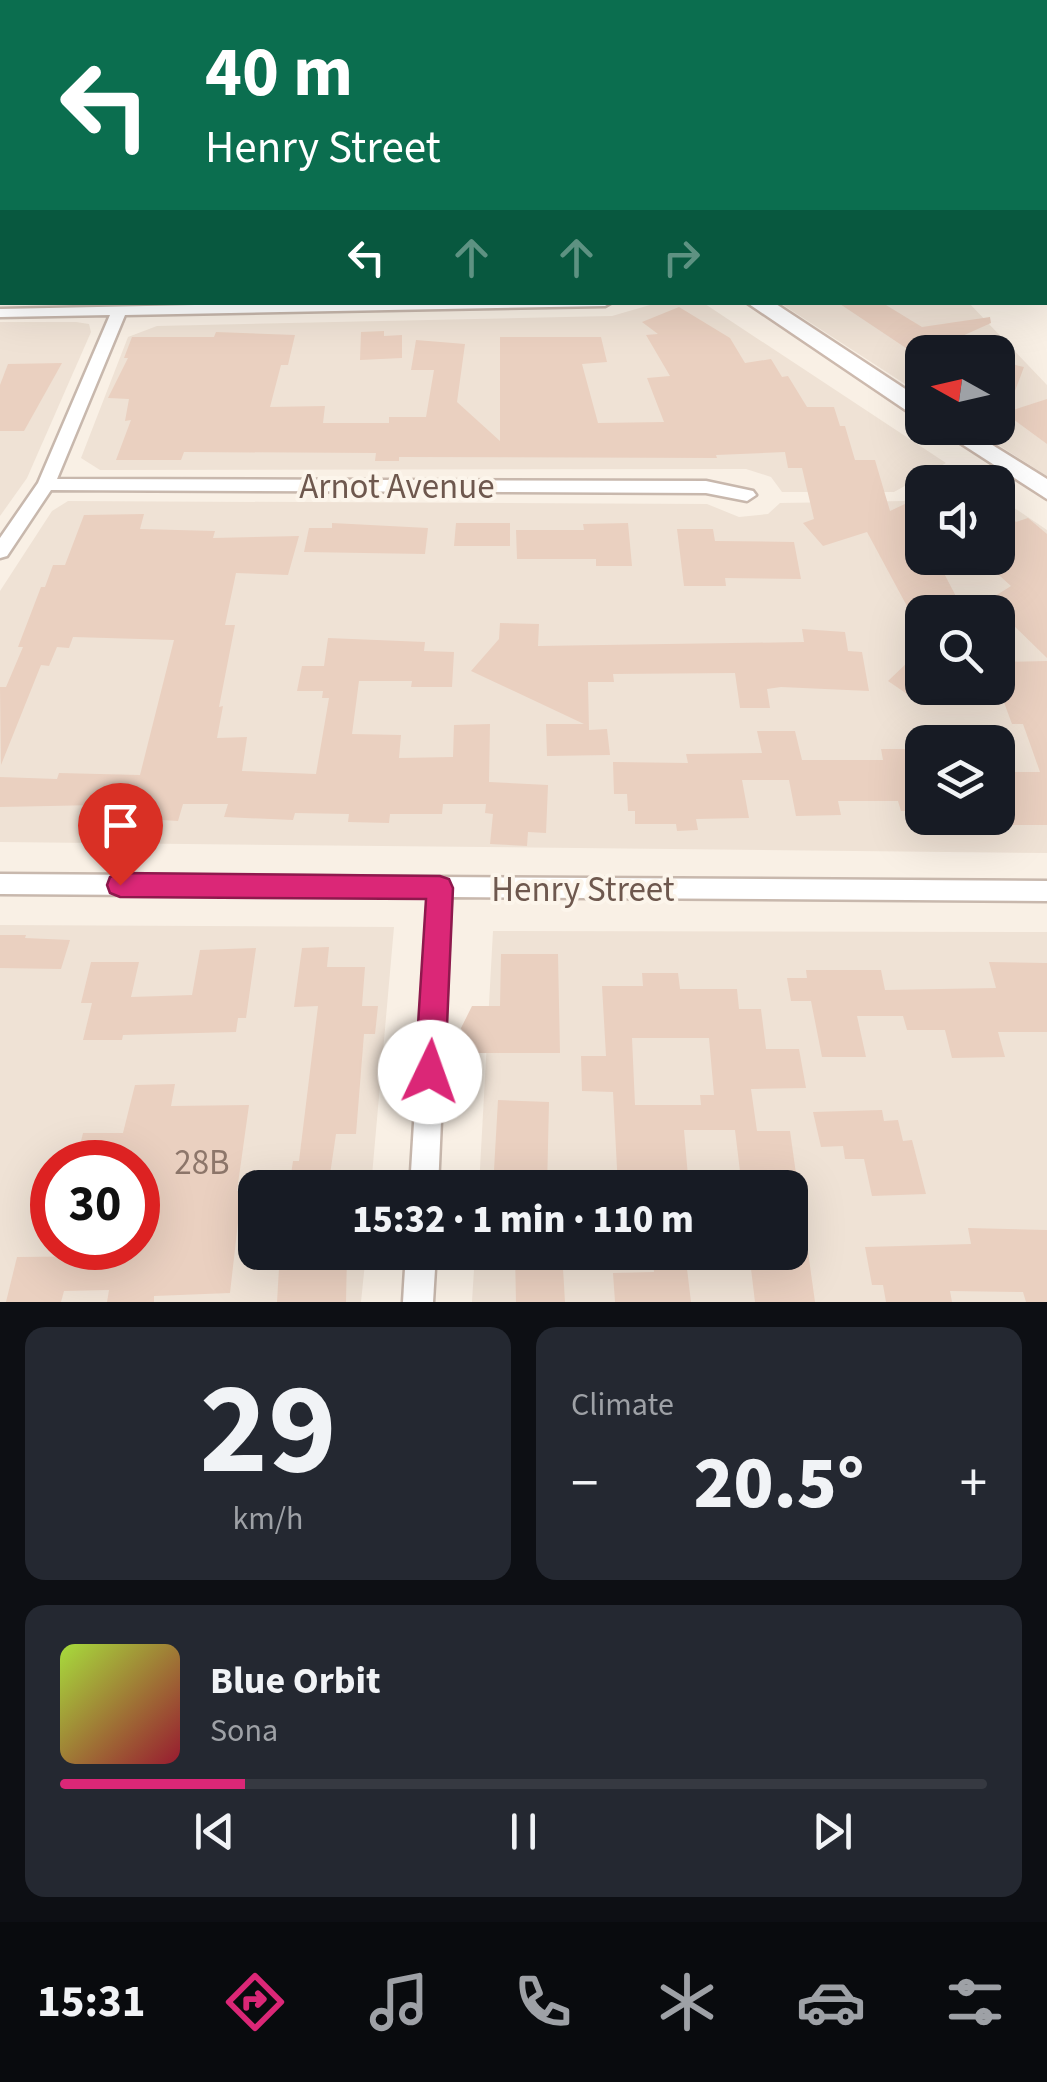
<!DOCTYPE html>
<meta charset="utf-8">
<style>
body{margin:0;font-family:"Source Sans 3",sans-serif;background:#242831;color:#f1f3f6;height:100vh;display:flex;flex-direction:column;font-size:38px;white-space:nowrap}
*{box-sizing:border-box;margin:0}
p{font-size:32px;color:#9ea1a6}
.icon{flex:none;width:55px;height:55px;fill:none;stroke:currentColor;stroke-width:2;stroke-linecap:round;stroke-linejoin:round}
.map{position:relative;height:1302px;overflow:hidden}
.panel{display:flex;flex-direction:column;gap:25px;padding:25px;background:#0d0f14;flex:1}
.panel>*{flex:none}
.hud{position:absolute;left:0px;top:0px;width:1048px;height:305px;box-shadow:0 10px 40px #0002;background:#0b6e4f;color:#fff;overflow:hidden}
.needle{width:65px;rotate:278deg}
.fabs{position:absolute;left:905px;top:335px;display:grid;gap:20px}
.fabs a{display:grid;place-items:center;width:110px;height:110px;border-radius:20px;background:#171b24;box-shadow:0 10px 40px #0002;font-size:50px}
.speed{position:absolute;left:30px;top:1140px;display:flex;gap:20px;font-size:50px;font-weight:700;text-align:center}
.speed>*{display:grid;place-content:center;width:130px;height:130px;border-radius:50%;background:#171b24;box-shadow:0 10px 40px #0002;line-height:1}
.speed .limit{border:15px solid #d22;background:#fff;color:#111}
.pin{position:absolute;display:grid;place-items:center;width:85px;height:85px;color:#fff;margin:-102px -42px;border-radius:50% 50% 50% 0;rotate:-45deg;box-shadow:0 0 10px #0007}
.pin .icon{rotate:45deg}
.me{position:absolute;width:110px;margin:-55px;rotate:3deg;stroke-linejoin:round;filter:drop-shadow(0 0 8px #0008)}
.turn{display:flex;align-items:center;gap:35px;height:210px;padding:0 40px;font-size:45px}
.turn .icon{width:130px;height:130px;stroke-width:2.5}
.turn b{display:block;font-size:70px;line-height:85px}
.lanes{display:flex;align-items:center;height:95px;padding:0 40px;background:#0003;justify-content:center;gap:50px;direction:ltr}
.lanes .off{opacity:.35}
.big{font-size:75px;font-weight:800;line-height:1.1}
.panel .widget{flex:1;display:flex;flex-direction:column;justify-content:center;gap:15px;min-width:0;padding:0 35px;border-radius:20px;background:#242831}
.panel .dial{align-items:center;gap:0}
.dial b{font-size:130px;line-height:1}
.song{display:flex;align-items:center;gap:30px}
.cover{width:120px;height:120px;border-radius:15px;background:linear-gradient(135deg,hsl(80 70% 55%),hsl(350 70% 35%))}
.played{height:10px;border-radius:5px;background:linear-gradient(90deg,#db2777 20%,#363941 20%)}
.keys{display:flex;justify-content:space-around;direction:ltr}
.heat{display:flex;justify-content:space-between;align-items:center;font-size:55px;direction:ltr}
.panel .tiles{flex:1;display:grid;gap:25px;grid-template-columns:1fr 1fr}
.widget:last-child{grid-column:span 2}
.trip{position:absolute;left:238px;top:1170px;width:570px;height:100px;border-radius:20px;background:#171b24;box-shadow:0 10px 40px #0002;font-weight:800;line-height:100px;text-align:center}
.dock{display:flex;height:160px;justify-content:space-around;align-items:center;background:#090b0e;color:#9ea1a6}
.dock .icon{width:70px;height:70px}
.dock .current{color:#db2777}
.dock b{font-size:45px;color:#f1f3f6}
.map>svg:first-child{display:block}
</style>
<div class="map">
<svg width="1047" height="1302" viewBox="0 0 1047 1302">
<rect width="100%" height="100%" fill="#f9f0e5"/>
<g fill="#efe2d5" fill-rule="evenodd">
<path d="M702,302L946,463L894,492H782L771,477L746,469L100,470L81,458L128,337L157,326L612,316L657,303Z"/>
<path d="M780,303H969L1047,385V476L972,428H998V352H922V395Z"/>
<path d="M0,322H76L89,324L91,332L27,478L0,516Z"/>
<path d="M922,490V558H998V497L1047,530V853L0,842V591L52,511L68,501L707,504L739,517L768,514L780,503L904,501ZM922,612H998V688H922ZM922,742H998V818H922Z"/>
<path d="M0,925L394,927L371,1187L255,1188V1252L366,1253L361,1302H0ZM52,1162H138V1248H52Z"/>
<path d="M493,931L1047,932V1302H472L475,1253L790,1252V1188L479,1187Z"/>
</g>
<path fill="#e9e3df" d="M348,0H967L965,2Z"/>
<g fill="#ead0c0" fill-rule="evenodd">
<path d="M837,302H881L922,327L990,317L991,323L918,356Z"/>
<path d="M679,307L730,338L745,363L771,359L782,377L788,376L807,407H834L840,426H845L855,460H875L890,511L907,503L922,532V558H936L960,604L908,608L867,532L823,546L803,523L814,519L802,468H788L785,452L716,455L717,458L399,457V461H375L376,453L184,452L181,460H116L131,420L125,421L129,399L108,398L128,358H124L132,337H214L216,332L295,335L288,365H281L270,407L325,406L323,423H389V417H426L434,370H411L416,340L465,344L457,402L500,441V337H601L607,362L582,364L598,423L664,422L647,378L670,376L646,335L658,334L642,322Z"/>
<path d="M384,331V336L402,335V358L360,360L361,332Z"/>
<path d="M998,361L1024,367L1007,412L1047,399V444L1006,414L998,431Z"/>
<path d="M62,363L24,431H0V385L8,364Z"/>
<path d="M144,514L140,529L215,531L213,538L299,536L288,575L236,573L225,625H235L219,707L223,706L217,738L247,737L242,771L316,774L329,698H322L323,691H297L302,666H324L328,638L425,642L424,651L454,652L452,687H411L412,681H359L352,734L401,735L399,758L453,757L454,725L490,724L489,782L548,785L546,833L528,832L527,846L490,844L493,814L485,813L486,804H443L442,814H390L389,823L348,822L349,814L295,813L293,820L224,817L228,804H183L178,821L95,816L99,805L0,807V777L57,779L59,773L140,775L174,640L73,637L69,648L57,647L49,666L41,665L1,765L0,687H6L23,647H18L41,587H45L53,565H65L84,515Z"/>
<path d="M1012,518L1016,522L1028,518L1047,534V658L1003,615L998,619V612H988L979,606L1011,586L980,558H998V524Z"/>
<path d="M332,523L428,528L425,554L304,552L309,528H332Z"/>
<path d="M456,523H510V546H454Z"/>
<path d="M628,523L632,566H596V559H517L516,530H584L583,524Z"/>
<path d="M677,529H713L715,541L794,542L801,579L725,578L726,586H684Z"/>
<path d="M500,623L539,624L538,646L804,642L802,629L845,632L848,651L862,652L869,691L781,687L767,689L770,708H740L735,673L613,674L614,682H588L589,730L607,729L610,755L547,756L546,724H584L471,671L499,639Z"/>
<path d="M1047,661V825H998V772H1040L1023,724H1012L1002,697H998V662Z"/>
<path d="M908,662H922V704L888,681Z"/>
<path d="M757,731H795L802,760H883L881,749H922V811H901L898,801H838L841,815L796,816L789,780H742L749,818L696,819L698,830L677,831L676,824H635V811H628L627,794H614L613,762L688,763L686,754L762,753Z"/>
<path d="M0,935H26L25,938L70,940L61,969L0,968Z"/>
<path d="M329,947L327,967H365L362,1006H378L375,1034H364L356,1134H336L328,1188H289L293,1161H299L318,1006L294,1007L302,948Z"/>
<path d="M256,948L246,1018H238L236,1032L123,1035L122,1040H83L92,1003H81L91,962H139L131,997L192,995L200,950Z"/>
<path d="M501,954H558L560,1053H473L466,1047L461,1028L472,1006H500Z"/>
<path d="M989,962L1047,963V1032H998L1005,1057L952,1058L945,1030H907L903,1016H857L866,1057H822L811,1001H791L787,978H807L806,970H881L885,990L996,988Z"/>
<path d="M642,973H678L680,989H737L739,1009H761L766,1049H799L806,1088L751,1089L757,1131H790L798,1188H742L735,1130H684L689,1188H618L613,1092L582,1091L581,1056H606L602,986H643ZM632,1038H709L714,1095H700L701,1105H635Z"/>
<path d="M175,1084L171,1106L249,1105L237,1191L253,1190L250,1214H239L230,1293L154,1296V1302H107L109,1290L64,1291L61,1302H6L17,1257L115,1256L116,1248H138V1162H76L83,1133H123L135,1085Z"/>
<path d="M498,1100L549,1102L547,1188H493Z"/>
<path d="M882,1110L884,1121L898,1120L903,1141L912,1140L926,1194L872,1196L864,1159H845L843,1146L821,1147L813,1112Z"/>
<path d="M968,1228L1047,1230V1302H1026L1023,1292L950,1291L952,1302H886L883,1285H872L865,1247L971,1244Z"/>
<path d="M280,1252H347L346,1302H277Z"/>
<path d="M515,1252H562L565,1302H516Z"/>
<path d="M652,1252H685L691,1302H615L613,1273L654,1272Z"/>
<path d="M749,1252H808L815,1302H755Z"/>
</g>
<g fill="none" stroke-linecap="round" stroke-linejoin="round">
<defs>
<g id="minor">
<path d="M56,0H76L77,2H55Z"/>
<rect x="0" y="3" width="2" height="6"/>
<rect x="0" y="81" width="2" height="6"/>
<path d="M336,302H612L605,306L125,315L57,479L706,481L753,491L756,495L747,501L706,493L51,490L7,556L0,558V538L38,483L110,315L0,317V309Z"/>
<path d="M0,874L1047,881V901L451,897L438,1188H410L428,897L0,894Z"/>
<path d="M406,1252H436L433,1302H403Z"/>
</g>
<rect id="tertiary" x="0" y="163" width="2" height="10"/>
<g id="secondary">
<path d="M341,0H357L358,2H342Z"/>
<path d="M746,302H773L922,400V417L913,415Z"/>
<path d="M937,428H965L1047,479V499Z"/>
</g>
</defs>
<use href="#minor" stroke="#c8b8ad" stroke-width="5"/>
<use href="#tertiary" stroke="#c8b8ad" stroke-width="4"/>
<use href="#secondary" stroke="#cdbaae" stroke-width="5"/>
<use href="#minor" fill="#fff" fill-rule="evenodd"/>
<use href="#tertiary" fill="#fff" fill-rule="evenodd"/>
<use href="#secondary" fill="#fff" fill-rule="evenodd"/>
</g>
<path fill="#db2777" stroke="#8e194d" stroke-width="2.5" d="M120,873L440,876L449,879L453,888L445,1072L441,1082L430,1087L419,1082L415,1072L426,899L120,897L110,893L107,885L110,877Z"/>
<g text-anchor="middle" stroke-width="8" stroke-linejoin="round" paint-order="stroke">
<g font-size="35" fill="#6e584e" stroke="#fcf5eb">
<text x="397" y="498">Arnot Avenue</text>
<text x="583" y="901">Henry Street</text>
</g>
<g font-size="35" fill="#8d766a">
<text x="202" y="1174">28B</text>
</g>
</g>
</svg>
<div class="fabs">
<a><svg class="needle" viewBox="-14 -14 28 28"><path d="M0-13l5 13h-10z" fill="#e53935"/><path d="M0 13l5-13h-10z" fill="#9ea1a6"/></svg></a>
<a><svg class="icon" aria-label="sound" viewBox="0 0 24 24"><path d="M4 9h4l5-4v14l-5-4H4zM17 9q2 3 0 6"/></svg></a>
<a><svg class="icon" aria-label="search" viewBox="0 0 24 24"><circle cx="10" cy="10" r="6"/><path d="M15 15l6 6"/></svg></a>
<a><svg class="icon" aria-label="layers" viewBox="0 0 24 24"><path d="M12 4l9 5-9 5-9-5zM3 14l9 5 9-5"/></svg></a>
</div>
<div class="speed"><div class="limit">30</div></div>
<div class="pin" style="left:120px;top:885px;background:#d93025"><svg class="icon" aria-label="arrive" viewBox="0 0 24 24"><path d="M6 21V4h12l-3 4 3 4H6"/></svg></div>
<svg class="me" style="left:430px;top:1072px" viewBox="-20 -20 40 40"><circle r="19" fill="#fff"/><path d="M0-13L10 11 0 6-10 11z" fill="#db2777"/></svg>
<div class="trip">15:32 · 1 min · 110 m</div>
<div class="hud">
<div class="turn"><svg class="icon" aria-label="left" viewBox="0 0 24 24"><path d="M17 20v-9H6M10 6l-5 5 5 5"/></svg><div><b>40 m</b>Henry Street</div></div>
<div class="lanes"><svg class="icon" aria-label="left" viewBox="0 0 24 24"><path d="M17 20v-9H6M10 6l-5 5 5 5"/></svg><svg class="icon off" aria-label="ahead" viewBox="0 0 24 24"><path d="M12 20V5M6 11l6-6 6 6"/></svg><svg class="icon off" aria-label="ahead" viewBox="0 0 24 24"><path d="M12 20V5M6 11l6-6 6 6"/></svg><svg class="icon off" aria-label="right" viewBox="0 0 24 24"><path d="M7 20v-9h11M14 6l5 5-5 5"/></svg></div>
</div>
</div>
<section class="panel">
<div class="tiles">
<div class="widget dial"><b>29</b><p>km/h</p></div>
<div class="widget"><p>Climate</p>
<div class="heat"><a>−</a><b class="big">20.5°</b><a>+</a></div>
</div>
<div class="widget">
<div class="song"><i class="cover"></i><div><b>Blue Orbit</b><p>Sona</p></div></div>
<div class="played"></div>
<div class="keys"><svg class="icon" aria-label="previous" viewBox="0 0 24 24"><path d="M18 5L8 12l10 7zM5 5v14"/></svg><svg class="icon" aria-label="pause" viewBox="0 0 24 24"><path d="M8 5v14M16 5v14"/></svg><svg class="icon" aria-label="next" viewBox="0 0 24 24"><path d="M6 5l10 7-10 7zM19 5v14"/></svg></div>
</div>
</div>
</section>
<nav class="dock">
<b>15:31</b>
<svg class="icon current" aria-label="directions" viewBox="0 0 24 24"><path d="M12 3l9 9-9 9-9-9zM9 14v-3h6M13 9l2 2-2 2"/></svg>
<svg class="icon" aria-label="music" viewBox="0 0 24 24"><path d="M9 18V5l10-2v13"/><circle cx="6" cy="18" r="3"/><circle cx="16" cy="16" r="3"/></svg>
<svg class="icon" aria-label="phone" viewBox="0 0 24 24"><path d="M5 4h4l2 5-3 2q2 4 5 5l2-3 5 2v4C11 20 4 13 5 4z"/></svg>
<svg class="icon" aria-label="climate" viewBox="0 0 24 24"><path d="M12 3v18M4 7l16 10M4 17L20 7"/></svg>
<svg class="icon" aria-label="car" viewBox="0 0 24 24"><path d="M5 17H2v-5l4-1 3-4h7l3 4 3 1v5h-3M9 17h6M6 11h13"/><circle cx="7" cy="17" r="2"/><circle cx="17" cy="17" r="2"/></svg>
<svg class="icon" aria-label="filters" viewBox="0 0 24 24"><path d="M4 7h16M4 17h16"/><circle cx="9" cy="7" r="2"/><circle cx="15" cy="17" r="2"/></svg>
</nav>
